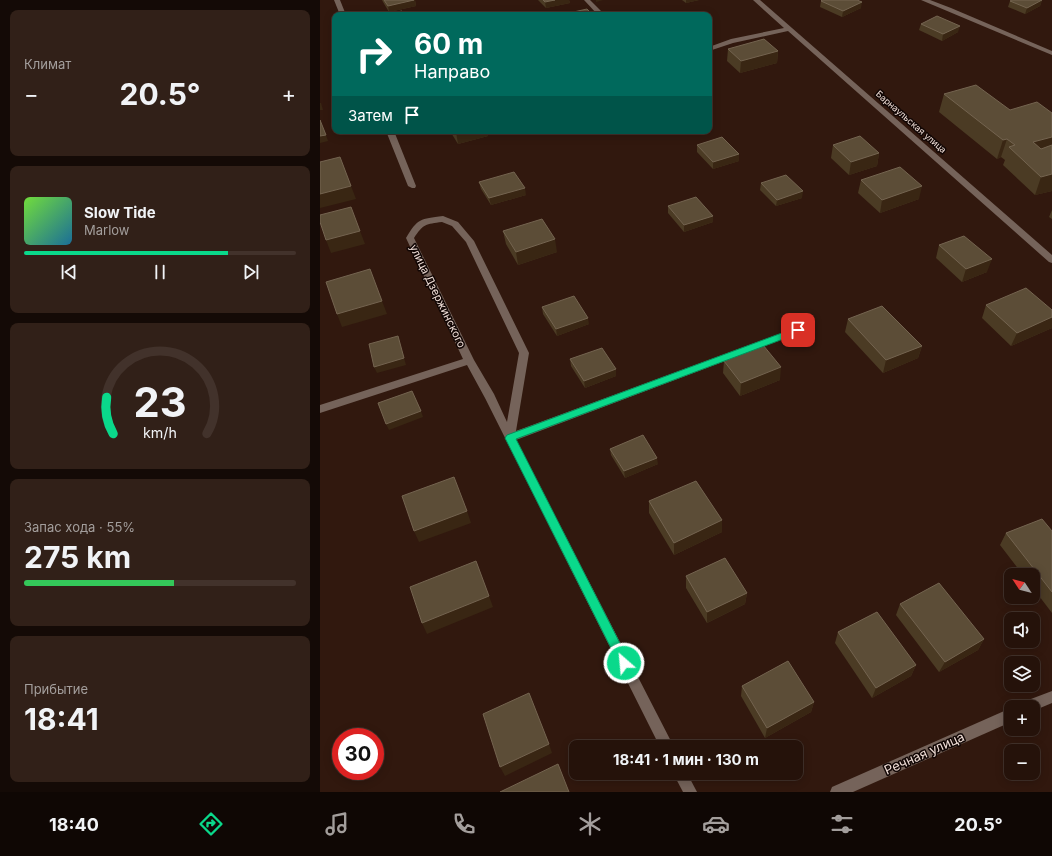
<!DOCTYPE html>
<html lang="ru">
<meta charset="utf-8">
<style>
body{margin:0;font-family:Inter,sans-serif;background:#312018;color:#f1f3f6;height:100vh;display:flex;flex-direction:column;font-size:15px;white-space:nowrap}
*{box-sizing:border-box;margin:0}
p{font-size:13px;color:#a39e9c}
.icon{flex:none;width:22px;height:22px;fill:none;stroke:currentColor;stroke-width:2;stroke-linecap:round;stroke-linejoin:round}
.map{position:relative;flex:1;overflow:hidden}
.details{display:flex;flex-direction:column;gap:10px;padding:10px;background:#140a06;width:320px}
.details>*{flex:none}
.hud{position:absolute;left:12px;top:12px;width:380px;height:122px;border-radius:8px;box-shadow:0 2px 10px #0003,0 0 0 1px #42322b;background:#00695c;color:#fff;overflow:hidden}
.needle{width:26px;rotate:306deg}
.buttons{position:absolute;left:684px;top:568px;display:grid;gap:8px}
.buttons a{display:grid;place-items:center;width:36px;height:36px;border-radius:8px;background:#25120a;box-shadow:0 2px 10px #0003,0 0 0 1px #42322b;font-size:20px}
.speed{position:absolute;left:12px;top:728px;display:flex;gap:8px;font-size:20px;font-weight:700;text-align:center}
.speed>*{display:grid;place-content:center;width:52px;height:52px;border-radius:50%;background:#25120a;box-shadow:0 2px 10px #0003,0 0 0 1px #42322b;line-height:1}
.speed .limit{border:6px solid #d22;background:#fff;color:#111}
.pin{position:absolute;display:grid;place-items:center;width:34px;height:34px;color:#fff;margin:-17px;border-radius:8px;box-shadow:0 2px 6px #0006}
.me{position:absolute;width:44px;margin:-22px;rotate:333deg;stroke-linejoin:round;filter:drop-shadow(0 0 3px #0008)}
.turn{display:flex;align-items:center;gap:14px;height:84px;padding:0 16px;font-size:18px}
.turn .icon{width:52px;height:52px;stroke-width:2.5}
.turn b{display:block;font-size:28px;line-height:34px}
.then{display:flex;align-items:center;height:38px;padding:0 16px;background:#0003;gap:8px;font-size:15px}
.big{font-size:30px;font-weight:700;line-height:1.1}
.details .widget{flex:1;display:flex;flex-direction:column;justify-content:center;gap:6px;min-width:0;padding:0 14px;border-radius:8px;background:#312018}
.details .dial{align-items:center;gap:0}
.dial svg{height:104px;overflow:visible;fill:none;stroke:#42322b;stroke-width:7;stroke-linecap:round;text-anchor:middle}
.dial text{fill:#f1f3f6;stroke:none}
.song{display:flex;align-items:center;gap:12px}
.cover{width:48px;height:48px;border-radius:6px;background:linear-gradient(135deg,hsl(100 70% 55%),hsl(200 70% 35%))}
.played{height:4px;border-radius:2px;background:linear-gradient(90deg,#0ad98b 75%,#42322b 75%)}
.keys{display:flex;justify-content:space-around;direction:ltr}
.heat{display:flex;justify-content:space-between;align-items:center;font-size:22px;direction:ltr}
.charge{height:6px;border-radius:3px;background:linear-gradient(90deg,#34c759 55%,#42322b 0)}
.trip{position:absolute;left:249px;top:740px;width:234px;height:40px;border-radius:8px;background:#25120a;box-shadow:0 2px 10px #0003,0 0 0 1px #42322b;font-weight:700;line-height:40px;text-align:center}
.tab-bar{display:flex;height:64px;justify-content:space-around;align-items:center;background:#0f0704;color:#a39e9c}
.tab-bar .icon{width:28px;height:28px}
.tab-bar .on{color:#0ad98b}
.tab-bar b{font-size:18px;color:#f1f3f6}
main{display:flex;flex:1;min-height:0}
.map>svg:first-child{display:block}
</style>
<main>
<section class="details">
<div class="widget"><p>Климат</p>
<div class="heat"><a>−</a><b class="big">20.5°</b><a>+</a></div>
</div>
<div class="widget">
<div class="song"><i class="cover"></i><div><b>Slow Tide</b><p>Marlow</p></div></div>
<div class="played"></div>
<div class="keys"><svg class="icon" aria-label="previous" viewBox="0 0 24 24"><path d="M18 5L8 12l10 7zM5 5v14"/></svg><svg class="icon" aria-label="pause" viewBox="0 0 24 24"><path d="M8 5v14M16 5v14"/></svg><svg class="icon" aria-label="next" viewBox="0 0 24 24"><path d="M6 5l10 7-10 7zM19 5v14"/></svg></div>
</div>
<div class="widget dial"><svg viewBox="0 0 100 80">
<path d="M14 69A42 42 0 1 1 86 69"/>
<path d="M14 69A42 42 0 0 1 9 41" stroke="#0ad98b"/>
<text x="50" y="56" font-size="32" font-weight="700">23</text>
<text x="50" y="72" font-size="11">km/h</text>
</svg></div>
<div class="widget"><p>Запас хода · 55%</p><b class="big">275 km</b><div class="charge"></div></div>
<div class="widget"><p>Прибытие</p><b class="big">18:41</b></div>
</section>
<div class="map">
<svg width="732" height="792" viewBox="0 0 732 792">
<rect width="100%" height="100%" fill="#31180e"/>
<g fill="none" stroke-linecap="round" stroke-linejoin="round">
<g fill="#75635a" fill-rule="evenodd">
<path d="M14,0H20L26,15H20Z"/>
<path d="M264,0H270L285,15H278Z"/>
<path d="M433,0H440L472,28L732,255V263L729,262L468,31L413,43L389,51V47L411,39L464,28Z"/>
<path d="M601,0H610L631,8L732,51V55Z"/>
<path d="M66,131H74L96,186L95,188H92L88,186Z"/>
<path d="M123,216L138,222L154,241L209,353L196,431L476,328L479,327L484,330L482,332L196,440L354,747H340L165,398L147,365L0,413V405L143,359L86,238C98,218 100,219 123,216ZM122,222L132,226L146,242L199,353L187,422L174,394L154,360L94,238C103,224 106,224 122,222Z"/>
<path d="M732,691V703L713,711V707H701L703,702Z"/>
<path d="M691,708V722L533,792H510L512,787Z"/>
<path d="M353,773H367L377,792H363Z"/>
</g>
</g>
<g fill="#4b3b24">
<path d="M62,0H95L96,6L69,12L63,2Z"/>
<path d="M218,0H249L250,3L226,8Z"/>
<path d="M362,0H379L366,3Z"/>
<path d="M722,0L720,6L705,14L688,7L690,1Z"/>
<path d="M501,1L541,8L522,17L500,7Z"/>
<path d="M601,24L638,32L622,41L599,30Z"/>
<path d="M408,49L458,51L457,63L420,73L407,61Z"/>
<path d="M624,94L690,110L732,191L715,195L683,165L685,160L681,157L677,159L619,112Z"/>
<path d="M130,131H167L168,136L138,144Z"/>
<path d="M377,145L419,154V161L393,169L377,152Z"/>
<path d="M513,145L559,153L557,166L529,175L511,158Z"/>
<path d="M541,180L599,199L560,213L538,193Z"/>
<path d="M159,182L206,195L171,205L161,189Z"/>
<path d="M441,183L482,198L456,206L440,190Z"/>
<path d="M348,206L393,222L364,232L348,213Z"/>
<path d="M732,210V219L729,217Z"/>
<path d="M183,231L237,252L198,265L186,244Z"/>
<path d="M619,245L667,272L642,282L616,258Z"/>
<path d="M666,305L732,310V328L691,346L662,318Z"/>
<path d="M222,307L269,324L237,336L223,314Z"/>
<path d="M528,319L602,346L598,358L563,373L525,332Z"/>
<path d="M250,359L296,376L265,388L251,366Z"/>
<path d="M404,361L460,380L420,396L403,373Z"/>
<path d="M290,449L338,464L305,478L291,455Z"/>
<path d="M329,501L402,532L354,555L329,513Z"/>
<path d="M732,531V613L713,588V575H703L680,545L686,533Z"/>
<path d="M366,576L427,593L425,604L387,623L366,588Z"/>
<path d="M580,604L664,639L658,650L619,672L576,615Z"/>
<path d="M518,632L596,665L591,676L552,698L515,643Z"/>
<path d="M422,686L494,702L491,712L445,738L421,696Z"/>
</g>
<g fill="#392613">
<path d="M95,0L96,6L69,12L68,6Z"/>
<path d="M235,0H249L250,3L226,8L225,2Z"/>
<path d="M276,0H283L276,2Z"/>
<path d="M366,0H379L366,3Z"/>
<path d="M722,0L720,6L705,14L707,8Z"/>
<path d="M542,2L541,8L522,17L523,11Z"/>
<path d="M640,26L638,32L622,41L623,34Z"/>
<path d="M458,51L457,63L420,73L421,61Z"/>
<path d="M0,103H1L3,110H0Z"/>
<path d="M138,131H167L168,136L138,144L136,132Z"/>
<path d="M6,135L8,141L0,143V136Z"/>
<path d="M732,137V153L707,161L713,142Z"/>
<path d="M687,139L681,157L677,159L683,140Z"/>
<path d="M559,153L557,166L529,175L531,162Z"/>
<path d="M419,154V161L393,169V162Z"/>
<path d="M732,174V191L715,195L721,177Z"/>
<path d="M31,186L36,199L0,208V194Z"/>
<path d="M602,186L599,199L560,213L562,200Z"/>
<path d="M205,188L206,195L171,205L169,198Z"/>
<path d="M483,191L482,198L456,206L457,200Z"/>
<path d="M393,216V222L364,232V225Z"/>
<path d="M40,231L45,244L11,253L6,240Z"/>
<path d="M235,239L237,252L198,265L196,252Z"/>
<path d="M672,259L667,272L642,282L646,269Z"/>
<path d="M62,301L67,314L22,327L17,314Z"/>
<path d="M732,317V328L691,346L697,333Z"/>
<path d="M268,318L269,324L237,336L236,329Z"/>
<path d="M78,336L86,365L57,373L54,367Z"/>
<path d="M602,346L598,358L563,373L566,360Z"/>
<path d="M461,367L460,380L420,396L421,383Z"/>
<path d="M296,369V376L265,388L264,381Z"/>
<path d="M101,411L103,417L69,430L66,424Z"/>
<path d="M337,458L338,464L305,478L304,471Z"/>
<path d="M147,511L151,523L99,542L94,531Z"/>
<path d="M402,520V532L354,555V543Z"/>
<path d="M427,593L425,604L387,623V612Z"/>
<path d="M169,596L173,607L107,634L102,623Z"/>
<path d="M664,639L658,650L619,672L625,662Z"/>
<path d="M596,665L591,676L552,698L556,688Z"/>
<path d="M494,702L491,712L445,738L447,728Z"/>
<path d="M229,744L232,753L185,776L180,767Z"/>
</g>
<g fill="#5c4d37" stroke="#746450">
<path d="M64,0H94L68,6Z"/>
<path d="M223,0H235L225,2Z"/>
<path d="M502,0H537L542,2L523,11L501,1Z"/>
<path d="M692,0H722L707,8L690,1Z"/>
<path d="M267,9L273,15H240Z"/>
<path d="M82,11L85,15H73L72,13Z"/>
<path d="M617,16L640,26L623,34L601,24Z"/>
<path d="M444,39L458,51L421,61L408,49Z"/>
<path d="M656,85L690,110L717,102L732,113V137L713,142L721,149L732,145V174L721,177L689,147L695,145L687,139L683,140L624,94Z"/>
<path d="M0,120L6,135L0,136Z"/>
<path d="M540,136L559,153L531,162L513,145Z"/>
<path d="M402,137L419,154L393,162L377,145Z"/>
<path d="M20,157L31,186L0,194V162Z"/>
<path d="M580,167L602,186L562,200L541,180Z"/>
<path d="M194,172L205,188L169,198L159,182Z"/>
<path d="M466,175L483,191L457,200L441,183Z"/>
<path d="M376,197L393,216L364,225L348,206Z"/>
<path d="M31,207L40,231L6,240L0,222V215Z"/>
<path d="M222,219L235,239L196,252L183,231Z"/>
<path d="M644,236L672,259L646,269L619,245Z"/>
<path d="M50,269L62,301L17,314L6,282Z"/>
<path d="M706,288L732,310V317L697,333L666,305Z"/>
<path d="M254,296L268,318L236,329L222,307Z"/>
<path d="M562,306L602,346L566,360L528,319Z"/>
<path d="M78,336L84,358L54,367L49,344Z"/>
<path d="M443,345L461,367L421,383L404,361Z"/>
<path d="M282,348L296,369L264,381L250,359Z"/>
<path d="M92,391L101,411L66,424L58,403Z"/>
<path d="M323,435L337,458L304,471L290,449Z"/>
<path d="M134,477L147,511L94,531L82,496Z"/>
<path d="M376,481L402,520L354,543L329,501Z"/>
<path d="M722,519L732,531V592L686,533Z"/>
<path d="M405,558L427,593L387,612L366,576Z"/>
<path d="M156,561L169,596L102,623L90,587Z"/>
<path d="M619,583L664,639L625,662L580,604Z"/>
<path d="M557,612L596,665L556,688L518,632Z"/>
<path d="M468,661L494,702L447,728L422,686Z"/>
<path d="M209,693L229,744L180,767L163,714Z"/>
<path d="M238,764L249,792H180Z"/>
</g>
<path fill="#0ad98b" stroke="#068d5a" d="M478,327L482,328L483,330L482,332L196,439L308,659L310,663L308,666L304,668L300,666L185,438L187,435Z"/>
<g text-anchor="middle" stroke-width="3" stroke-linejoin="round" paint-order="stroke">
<g font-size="9" fill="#f1dfd8" stroke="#110604">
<text transform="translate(591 122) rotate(41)" y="3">Барнаульская улица</text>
</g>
<g font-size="11" fill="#f1dfd8" stroke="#110604">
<text transform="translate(118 296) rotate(64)" y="4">улица Дзержинского</text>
</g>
<g font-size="13" fill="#f1dfd8" stroke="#110604">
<text transform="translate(604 753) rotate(-24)" y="5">Речная улица</text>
</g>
</g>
</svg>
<div class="buttons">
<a><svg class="needle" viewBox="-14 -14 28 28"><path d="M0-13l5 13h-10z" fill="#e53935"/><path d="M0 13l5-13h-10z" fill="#a39e9c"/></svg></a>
<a><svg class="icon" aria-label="sound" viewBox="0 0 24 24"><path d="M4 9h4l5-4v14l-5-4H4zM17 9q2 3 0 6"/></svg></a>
<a><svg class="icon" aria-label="layers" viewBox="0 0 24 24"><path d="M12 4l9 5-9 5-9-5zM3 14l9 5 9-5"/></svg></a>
<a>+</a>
<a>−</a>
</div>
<div class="speed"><div class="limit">30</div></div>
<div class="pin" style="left:478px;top:330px;background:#d93025"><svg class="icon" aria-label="arrive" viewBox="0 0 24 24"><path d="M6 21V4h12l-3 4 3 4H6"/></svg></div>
<svg class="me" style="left:304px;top:663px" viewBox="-20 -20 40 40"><circle r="17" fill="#0ad98b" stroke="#fff" stroke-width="3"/><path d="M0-11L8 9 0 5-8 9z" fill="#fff"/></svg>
<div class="trip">18:41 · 1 мин · 130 m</div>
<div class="hud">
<div class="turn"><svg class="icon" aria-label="right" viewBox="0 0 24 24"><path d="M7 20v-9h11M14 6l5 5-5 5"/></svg><div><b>60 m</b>Направо</div></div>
<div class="then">Затем<svg class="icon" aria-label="arrive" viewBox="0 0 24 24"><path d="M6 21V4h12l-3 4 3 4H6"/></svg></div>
</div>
</div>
</main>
<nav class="tab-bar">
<b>18:40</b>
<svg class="icon on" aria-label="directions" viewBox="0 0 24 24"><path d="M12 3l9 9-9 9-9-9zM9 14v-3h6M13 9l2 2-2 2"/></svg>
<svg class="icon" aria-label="music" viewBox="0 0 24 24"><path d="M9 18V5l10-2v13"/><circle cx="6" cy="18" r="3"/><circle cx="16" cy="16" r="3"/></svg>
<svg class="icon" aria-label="phone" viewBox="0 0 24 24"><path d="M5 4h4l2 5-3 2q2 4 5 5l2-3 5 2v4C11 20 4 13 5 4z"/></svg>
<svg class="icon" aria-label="climate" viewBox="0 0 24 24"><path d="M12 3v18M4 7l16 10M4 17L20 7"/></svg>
<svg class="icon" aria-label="car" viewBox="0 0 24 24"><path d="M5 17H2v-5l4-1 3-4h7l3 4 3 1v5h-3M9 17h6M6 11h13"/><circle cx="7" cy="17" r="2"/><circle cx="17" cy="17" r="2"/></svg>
<svg class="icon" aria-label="filters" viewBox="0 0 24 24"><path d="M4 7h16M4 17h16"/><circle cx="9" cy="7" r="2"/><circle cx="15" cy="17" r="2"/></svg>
<b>20.5°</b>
</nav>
